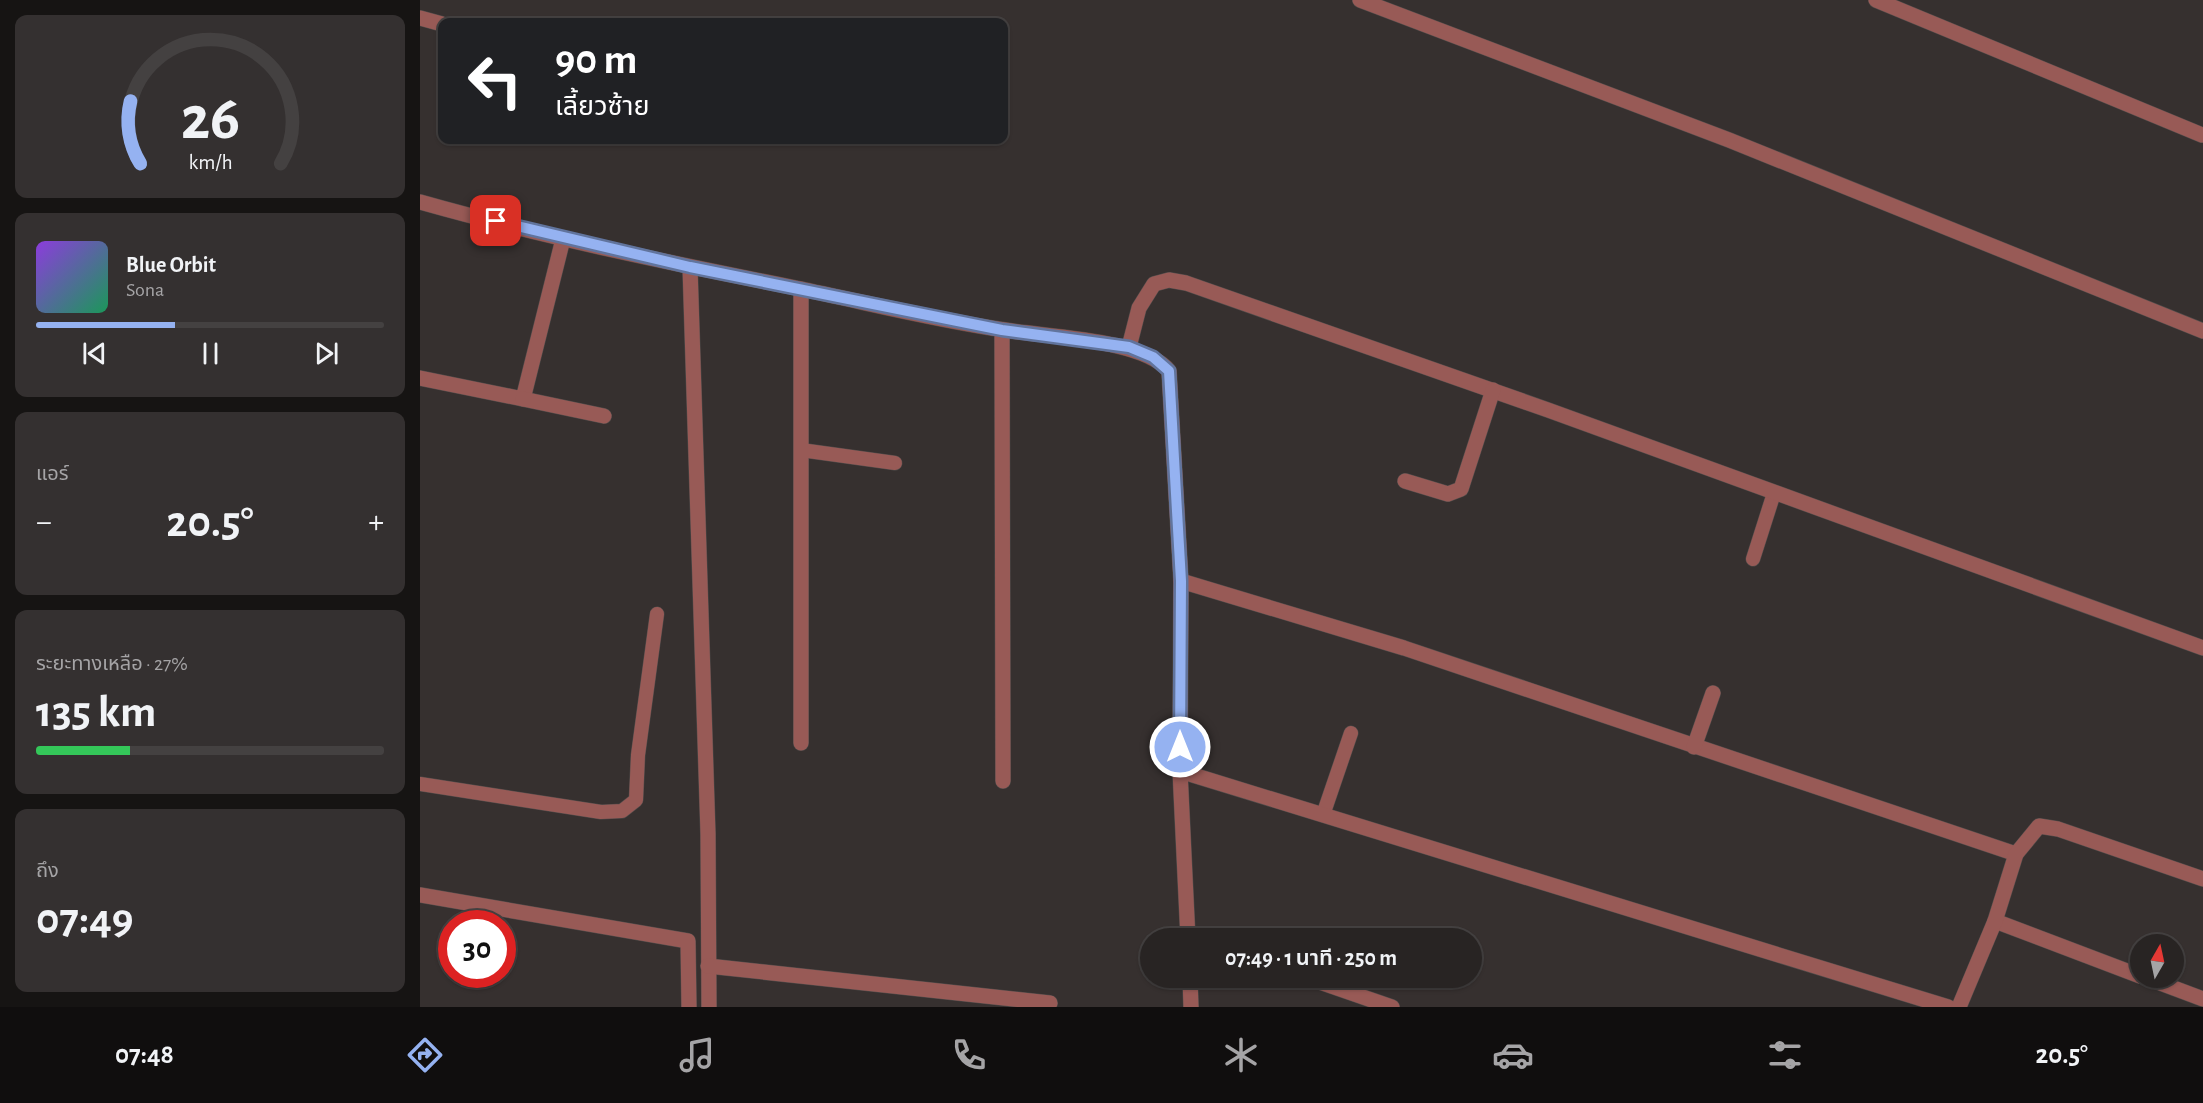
<!DOCTYPE html>
<html lang="th">
<meta charset="utf-8">
<style>
body{margin:0;font-family:"Alegreya Sans","Noto Sans Thai",sans-serif;background:#343030;color:#f1f3f6;height:100vh;display:flex;flex-direction:column;font-size:22px;white-space:nowrap}
*{box-sizing:border-box;margin:0}
p{font-size:20px;color:#a5a4a6}
.icon{flex:none;width:33px;height:33px;fill:none;stroke:currentColor;stroke-width:2;stroke-linecap:round;stroke-linejoin:round}
.map{position:relative;flex:1;overflow:hidden}
.side{display:flex;flex-direction:column;gap:15px;padding:15px;background:#161413;width:420px}
.side>*{flex:none}
.hud{position:absolute;left:18px;top:18px;width:570px;height:126px;border-radius:12px;box-shadow:0 2px 4px #0004,0 0 0 2px #444141;background:#202124;color:#fff;overflow:hidden}
.needle{width:39px;rotate:9deg}
.controls{position:absolute;left:1710px;top:934px;display:grid;gap:12px}
.controls a{display:grid;place-items:center;width:54px;height:54px;border-radius:50%;background:#282423;box-shadow:0 2px 4px #0004,0 0 0 2px #444141;font-size:30px}
.speed{position:absolute;left:18px;top:910px;display:flex;gap:12px;font-size:30px;font-weight:700;text-align:center}
.speed>*{display:grid;place-content:center;width:78px;height:78px;border-radius:50%;background:#282423;box-shadow:0 2px 4px #0004,0 0 0 2px #444141;line-height:1}
.speed .limit{border:9px solid #d22;background:#fff;color:#111}
.pin{position:absolute;display:grid;place-items:center;width:51px;height:51px;color:#fff;margin:-26px;border-radius:12px;box-shadow:0 3px 9px #0006}
.me{position:absolute;width:66px;margin:-33px;rotate:0deg;stroke-linejoin:round;filter:drop-shadow(0 0 4px #0008)}
.turn{display:flex;align-items:center;gap:21px;height:126px;padding:0 18px;font-size:27px}
.turn .icon{width:78px;height:78px;stroke-width:2.5}
.turn b{display:block;font-size:42px;line-height:51px}
.big{font-size:45px;font-weight:600;line-height:1.1}
.side .widget{flex:1;display:flex;flex-direction:column;justify-content:center;gap:9px;min-width:0;padding:0 21px;border-radius:12px;background:#343030}
.side .dial{align-items:center;gap:0}
.dial svg{height:156px;overflow:visible;fill:none;stroke:#444141;stroke-width:7;stroke-linecap:round;text-anchor:middle}
.dial text{fill:#f1f3f6;stroke:none}
.song{display:flex;align-items:center;gap:18px}
.cover{width:72px;height:72px;border-radius:9px;background:linear-gradient(135deg,hsl(270 70% 55%),hsl(150 70% 35%))}
.played{height:6px;border-radius:3px;background:linear-gradient(90deg,#95b2f1 40%,#444141 40%)}
.keys{display:flex;justify-content:space-around;direction:ltr}
.heat{display:flex;justify-content:space-between;align-items:center;font-size:33px;direction:ltr}
.charge{height:9px;border-radius:4px;background:linear-gradient(90deg,#34c759 27%,#444141 0)}
.trip{position:absolute;left:720px;top:928px;width:342px;height:60px;border-radius:30px;background:#282423;box-shadow:0 2px 4px #0004,0 0 0 2px #444141;font-weight:600;line-height:60px;text-align:center}
.tabs{display:flex;height:96px;justify-content:space-around;align-items:center;background:#100e0e;color:#a5a4a6}
.tabs .icon{width:42px;height:42px}
.tabs .selected{color:#95b2f1}
.tabs b{font-size:27px;color:#f1f3f6}
main{display:flex;flex:1;min-height:0}
.map>svg:first-child{display:block}
</style>
<main>
<section class="side">
<div class="widget dial"><svg viewBox="0 0 100 80">
<path d="M14 69A42 42 0 1 1 86 69"/>
<path d="M14 69A42 42 0 0 1 9 37" stroke="#95b2f1"/>
<text x="50" y="56" font-size="32" font-weight="700">26</text>
<text x="50" y="72" font-size="11">km/h</text>
</svg></div>
<div class="widget">
<div class="song"><i class="cover"></i><div><b>Blue Orbit</b><p>Sona</p></div></div>
<div class="played"></div>
<div class="keys"><svg class="icon" aria-label="previous" viewBox="0 0 24 24"><path d="M18 5L8 12l10 7zM5 5v14"/></svg><svg class="icon" aria-label="pause" viewBox="0 0 24 24"><path d="M8 5v14M16 5v14"/></svg><svg class="icon" aria-label="next" viewBox="0 0 24 24"><path d="M6 5l10 7-10 7zM19 5v14"/></svg></div>
</div>
<div class="widget"><p>แอร์</p>
<div class="heat"><a>−</a><b class="big">20.5°</b><a>+</a></div>
</div>
<div class="widget"><p>ระยะทางเหลือ · 27%</p><b class="big">135 km</b><div class="charge"></div></div>
<div class="widget"><p>ถึง</p><b class="big">07:49</b></div>
</section>
<div class="map">
<svg width="1783" height="1007" viewBox="0 0 1783 1007">
<rect width="100%" height="100%" fill="#36302f"/>
<g fill="none" stroke-linecap="round" stroke-linejoin="round">
<defs>
<g id="lane">
<path d="M381,450L475,463"/>
<path d="M1333,559L1354,493"/>
<path d="M0,784L181,812L202,811L216,800L218,755L237,614"/>
<path d="M903,815L931,733"/>
</g>
<g id="street">
<path d="M940,0L1309,140L1783,331"/>
<path d="M1456,0L1782,135"/>
<path d="M0,18L22,24"/>
<path d="M0,202C124,237 250,263 376,288C445,302 515,320 585,330C626,337 724,339 749,371L761,581L760,771L768,939"/>
<path d="M270,267L288,834L289,1007"/>
<path d="M582,330L583,781"/>
<path d="M709,347L719,308L734,284L749,280L766,283L1128,410L1783,648"/>
<path d="M0,378L103,399L143,239"/>
<path d="M103,399L184,416"/>
<path d="M985,481L1028,494L1041,489L1073,390"/>
<path d="M761,581L984,648L1596,854"/>
<path d="M381,743V289"/>
<path d="M1274,747L1293,693"/>
<path d="M760,771L1528,1007"/>
<path d="M0,895L268,941L269,1007"/>
<path d="M1575,921L1720,976"/>
<path d="M288,966L630,1003"/>
<path d="M770,978L771,1007"/>
<path d="M888,978L972,1007"/>
<path d="M1727,978L1783,999"/>
<path d="M1539,1007L1575,921L1596,854L1619,826L1638,829L1783,879"/>
</g>
</defs>
<use href="#lane" stroke="#514c4b" stroke-width="15"/>
<use href="#street" stroke="#514c4b" stroke-width="16"/>
<use href="#lane" stroke="#985a56" stroke-width="14"/>
<use href="#street" stroke="#985a56" stroke-width="15"/>
</g>
<g fill="none" stroke-linecap="round" stroke-linejoin="round">
<defs>
<path id="route" d="M76,221L270,267L582,330L709,347L733,357L749,371L761,581L760,747"/>
</defs>
<use href="#route" stroke="#61749d" stroke-width="15"/>
<use href="#route" stroke="#95b2f1" stroke-width="10"/>
</g>
</svg>
<div class="controls">
<a><svg class="needle" viewBox="-14 -14 28 28"><path d="M0-13l5 13h-10z" fill="#e53935"/><path d="M0 13l5-13h-10z" fill="#a5a4a6"/></svg></a>
</div>
<div class="speed"><div class="limit">30</div></div>
<div class="pin" style="left:76px;top:221px;background:#d93025"><svg class="icon" aria-label="arrive" viewBox="0 0 24 24"><path d="M6 21V4h12l-3 4 3 4H6"/></svg></div>
<svg class="me" style="left:760px;top:747px" viewBox="-20 -20 40 40"><circle r="17" fill="#95b2f1" stroke="#fff" stroke-width="3"/><path d="M0-11L8 9 0 5-8 9z" fill="#fff"/></svg>
<div class="trip">07:49 · 1 นาที · 250 m</div>
<div class="hud">
<div class="turn"><svg class="icon" aria-label="left" viewBox="0 0 24 24"><path d="M17 20v-9H6M10 6l-5 5 5 5"/></svg><div><b>90 m</b>เลี้ยวซ้าย</div></div>
</div>
</div>
</main>
<nav class="tabs">
<b>07:48</b>
<svg class="icon selected" aria-label="directions" viewBox="0 0 24 24"><path d="M12 3l9 9-9 9-9-9zM9 14v-3h6M13 9l2 2-2 2"/></svg>
<svg class="icon" aria-label="music" viewBox="0 0 24 24"><path d="M9 18V5l10-2v13"/><circle cx="6" cy="18" r="3"/><circle cx="16" cy="16" r="3"/></svg>
<svg class="icon" aria-label="phone" viewBox="0 0 24 24"><path d="M5 4h4l2 5-3 2q2 4 5 5l2-3 5 2v4C11 20 4 13 5 4z"/></svg>
<svg class="icon" aria-label="climate" viewBox="0 0 24 24"><path d="M12 3v18M4 7l16 10M4 17L20 7"/></svg>
<svg class="icon" aria-label="car" viewBox="0 0 24 24"><path d="M5 17H2v-5l4-1 3-4h7l3 4 3 1v5h-3M9 17h6M6 11h13"/><circle cx="7" cy="17" r="2"/><circle cx="17" cy="17" r="2"/></svg>
<svg class="icon" aria-label="filters" viewBox="0 0 24 24"><path d="M4 7h16M4 17h16"/><circle cx="9" cy="7" r="2"/><circle cx="15" cy="17" r="2"/></svg>
<b>20.5°</b>
</nav>
